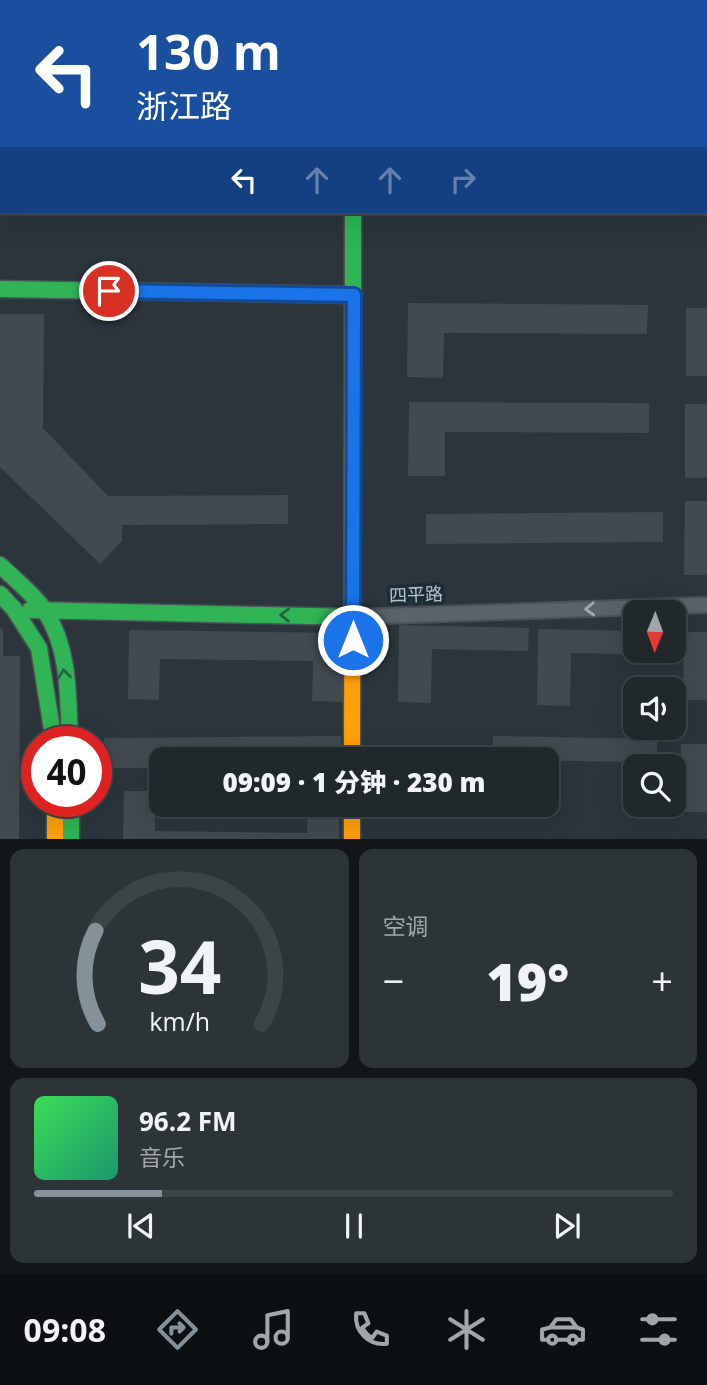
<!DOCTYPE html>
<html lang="zh">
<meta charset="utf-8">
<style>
body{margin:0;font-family:"Open Sans","Noto Sans SC",sans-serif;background:#2d3438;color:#f1f3f6;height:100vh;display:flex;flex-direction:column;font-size:26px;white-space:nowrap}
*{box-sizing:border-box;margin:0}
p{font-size:23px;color:#a2a6a9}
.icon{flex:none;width:38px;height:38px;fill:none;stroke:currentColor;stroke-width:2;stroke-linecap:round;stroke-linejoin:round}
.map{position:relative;height:839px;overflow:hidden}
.details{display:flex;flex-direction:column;gap:10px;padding:10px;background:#121618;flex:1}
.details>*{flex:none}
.guide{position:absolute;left:0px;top:0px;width:707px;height:214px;box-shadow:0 7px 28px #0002,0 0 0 2px #3d4448;background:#1a4fa0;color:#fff;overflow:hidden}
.needle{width:46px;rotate:181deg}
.fabs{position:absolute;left:623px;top:600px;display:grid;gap:14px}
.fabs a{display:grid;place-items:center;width:63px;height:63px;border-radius:14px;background:#20282c;box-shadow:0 7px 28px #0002,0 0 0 2px #3d4448;font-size:35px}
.speed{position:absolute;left:21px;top:726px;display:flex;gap:14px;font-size:35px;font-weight:700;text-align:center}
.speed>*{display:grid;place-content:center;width:91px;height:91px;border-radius:50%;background:#20282c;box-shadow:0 7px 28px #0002,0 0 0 2px #3d4448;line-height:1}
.speed .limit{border:10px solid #d22;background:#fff;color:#111}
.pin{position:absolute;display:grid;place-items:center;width:60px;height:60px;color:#fff;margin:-30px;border:4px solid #fff;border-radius:50%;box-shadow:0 2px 7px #0007}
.me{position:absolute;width:77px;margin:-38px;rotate:0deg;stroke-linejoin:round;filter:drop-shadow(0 0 5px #0008)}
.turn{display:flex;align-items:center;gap:24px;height:147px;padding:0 21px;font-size:32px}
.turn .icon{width:91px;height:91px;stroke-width:2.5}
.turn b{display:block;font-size:49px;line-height:60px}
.lanes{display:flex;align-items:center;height:66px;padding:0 21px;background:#0003;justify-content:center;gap:35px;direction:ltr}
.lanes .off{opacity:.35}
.big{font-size:52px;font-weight:800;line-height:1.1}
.details .widget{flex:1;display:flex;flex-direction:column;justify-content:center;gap:10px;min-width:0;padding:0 24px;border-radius:14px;background:#2d3438}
.details .dial{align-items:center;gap:0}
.dial svg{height:182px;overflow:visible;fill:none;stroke:#3d4448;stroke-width:7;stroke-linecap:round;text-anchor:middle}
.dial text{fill:#f1f3f6;stroke:none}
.song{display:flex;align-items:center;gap:21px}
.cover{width:84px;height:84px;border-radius:10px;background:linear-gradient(135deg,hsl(130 70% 55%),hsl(160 70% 35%))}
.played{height:7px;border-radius:4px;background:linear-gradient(90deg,#859199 20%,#3d4448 20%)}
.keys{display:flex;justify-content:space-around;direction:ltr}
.heat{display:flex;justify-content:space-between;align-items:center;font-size:38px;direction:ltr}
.details .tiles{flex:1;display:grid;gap:10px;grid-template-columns:1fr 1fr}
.widget:last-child{grid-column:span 2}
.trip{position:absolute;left:149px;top:747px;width:410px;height:70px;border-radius:14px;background:#20282c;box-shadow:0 7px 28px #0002,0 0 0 2px #3d4448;font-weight:800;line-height:70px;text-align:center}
.tabs{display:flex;height:112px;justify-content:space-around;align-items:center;background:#0d1012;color:#a2a6a9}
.tabs .icon{width:49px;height:49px}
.tabs .on{color:#859199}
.tabs b{font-size:32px;color:#f1f3f6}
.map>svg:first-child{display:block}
</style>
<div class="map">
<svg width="707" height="839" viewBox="0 0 707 839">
<rect width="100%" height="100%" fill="#2b353b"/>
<g fill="#404a4f">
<path d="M408,303L648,305L647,334L444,333L443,378L407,377Z"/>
<rect x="686" y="308" width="21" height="68"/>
<path d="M0,314H44L43,428L108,496L288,495V524L122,525V541L100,564L0,467Z"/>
<path d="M409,402L649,403V433L445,432V476H408Z"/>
<rect x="685" y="404" width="22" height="74"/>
<path d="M685,501H707V575H684Z"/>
<path d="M663,512V542L426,544V514Z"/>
<path d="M399,625L529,628L528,651L432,649L431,703L398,702Z"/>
<path d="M0,628L3,629V656H20L19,839H0Z"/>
<path d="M538,629L635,631V651H667V655L571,653L570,706L537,705Z"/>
<path d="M129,630L345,633L344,702L312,701L313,661L160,659L159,700L128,699Z"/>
<path d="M684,632H707V700H683Z"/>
<path d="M341,736V760H161V768H104V738Z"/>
<path d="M493,736L657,739V762L493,760Z"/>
<rect x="681" y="744" width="26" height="68"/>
<path d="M124,791H155V831L307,833L308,805H339V839H123Z"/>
<path d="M492,805H525V813L492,812Z"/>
</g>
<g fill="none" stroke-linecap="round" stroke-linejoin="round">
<defs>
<path id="street" d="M353,617L707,605"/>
<g id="fast">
<path d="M352,0V2"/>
<path d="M51,2L53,0"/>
<path d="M0,55L2,53"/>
<path d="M0,289L354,295"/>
<path d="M353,302V212"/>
<path d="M0,565C15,580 33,593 45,611C70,649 68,698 70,742"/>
<path d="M0,594L14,609L39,648L54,742"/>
<path d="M30,610L353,617"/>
<path d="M71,802V839"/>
</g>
<g id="slow">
<path d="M352,760L353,302"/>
<path d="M55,802V839"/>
<path d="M352,805V839"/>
</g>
</defs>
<use href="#street" stroke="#495258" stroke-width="18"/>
<use href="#fast" stroke="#495258" stroke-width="19"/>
<use href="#slow" stroke="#495258" stroke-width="19"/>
<use href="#street" stroke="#5b6369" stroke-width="14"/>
<use href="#fast" stroke="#30b455" stroke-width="16"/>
<use href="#slow" stroke="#ff9f0a" stroke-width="16"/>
</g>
<defs><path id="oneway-chevron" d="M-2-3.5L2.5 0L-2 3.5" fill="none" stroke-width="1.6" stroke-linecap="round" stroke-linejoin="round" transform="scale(1.75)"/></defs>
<use stroke="#9eabb3" href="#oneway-chevron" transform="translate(590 609) rotate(178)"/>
<g stroke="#256343">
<use href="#oneway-chevron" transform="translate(285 615) rotate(-179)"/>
<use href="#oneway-chevron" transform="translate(64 674) rotate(-97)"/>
</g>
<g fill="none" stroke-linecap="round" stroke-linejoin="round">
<defs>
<path id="route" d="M109,291L354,295L353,640"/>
</defs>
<use href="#route" stroke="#114b97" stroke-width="18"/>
<use href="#route" stroke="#1a73e8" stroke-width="12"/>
</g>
<g text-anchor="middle" stroke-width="7" stroke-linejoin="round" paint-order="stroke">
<g font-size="18" fill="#b5c3cc" stroke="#1d2d37">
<text transform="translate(416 595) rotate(-2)" y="6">四平路</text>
</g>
</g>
</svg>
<div class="fabs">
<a><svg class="needle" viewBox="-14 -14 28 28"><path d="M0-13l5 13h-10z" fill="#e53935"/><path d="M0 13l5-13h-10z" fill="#a2a6a9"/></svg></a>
<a><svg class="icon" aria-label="sound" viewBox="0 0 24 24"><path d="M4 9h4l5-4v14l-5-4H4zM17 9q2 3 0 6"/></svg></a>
<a><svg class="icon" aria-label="search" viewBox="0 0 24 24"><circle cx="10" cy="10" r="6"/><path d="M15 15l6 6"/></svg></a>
</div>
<div class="speed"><div class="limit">40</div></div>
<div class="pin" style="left:109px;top:291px;background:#d93025"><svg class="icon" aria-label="arrive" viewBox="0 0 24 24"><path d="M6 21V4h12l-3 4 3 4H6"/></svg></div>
<svg class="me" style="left:353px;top:640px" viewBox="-20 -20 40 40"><circle r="17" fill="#1a73e8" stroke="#fff" stroke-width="3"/><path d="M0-11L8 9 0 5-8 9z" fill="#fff"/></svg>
<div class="trip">09:09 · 1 分钟 · 230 m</div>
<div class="guide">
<div class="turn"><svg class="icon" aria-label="left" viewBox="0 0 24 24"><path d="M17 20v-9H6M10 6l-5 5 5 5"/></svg><div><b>130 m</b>浙江路</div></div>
<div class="lanes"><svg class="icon" aria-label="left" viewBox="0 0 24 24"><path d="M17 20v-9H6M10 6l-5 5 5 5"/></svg><svg class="icon off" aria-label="ahead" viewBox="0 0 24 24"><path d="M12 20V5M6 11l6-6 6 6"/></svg><svg class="icon off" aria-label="ahead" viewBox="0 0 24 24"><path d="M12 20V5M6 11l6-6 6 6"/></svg><svg class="icon off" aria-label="right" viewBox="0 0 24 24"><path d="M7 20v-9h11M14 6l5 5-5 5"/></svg></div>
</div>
</div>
<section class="details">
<div class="tiles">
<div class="widget dial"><svg viewBox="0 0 100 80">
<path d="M14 69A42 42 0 1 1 86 69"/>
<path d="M14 69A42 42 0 0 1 13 28" stroke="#859199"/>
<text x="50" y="56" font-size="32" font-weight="700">34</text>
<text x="50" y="72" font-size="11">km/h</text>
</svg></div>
<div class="widget"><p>空调</p>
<div class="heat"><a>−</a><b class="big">19°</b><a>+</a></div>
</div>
<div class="widget">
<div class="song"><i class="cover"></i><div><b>96.2 FM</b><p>音乐</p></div></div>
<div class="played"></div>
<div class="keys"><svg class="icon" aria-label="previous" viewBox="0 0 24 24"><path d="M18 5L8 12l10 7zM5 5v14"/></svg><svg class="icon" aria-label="pause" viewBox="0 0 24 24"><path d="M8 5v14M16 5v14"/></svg><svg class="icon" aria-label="next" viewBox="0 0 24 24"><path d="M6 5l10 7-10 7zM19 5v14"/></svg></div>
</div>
</div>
</section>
<nav class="tabs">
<b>09:08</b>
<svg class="icon on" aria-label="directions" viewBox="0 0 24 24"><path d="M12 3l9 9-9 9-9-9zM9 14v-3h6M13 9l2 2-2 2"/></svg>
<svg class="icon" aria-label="music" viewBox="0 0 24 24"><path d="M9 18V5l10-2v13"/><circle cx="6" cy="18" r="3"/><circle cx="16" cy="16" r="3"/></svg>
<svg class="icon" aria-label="phone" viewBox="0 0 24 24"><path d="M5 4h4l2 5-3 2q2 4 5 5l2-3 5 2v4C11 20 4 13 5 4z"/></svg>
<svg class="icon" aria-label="climate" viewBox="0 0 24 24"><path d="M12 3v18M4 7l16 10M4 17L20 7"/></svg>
<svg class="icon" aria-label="car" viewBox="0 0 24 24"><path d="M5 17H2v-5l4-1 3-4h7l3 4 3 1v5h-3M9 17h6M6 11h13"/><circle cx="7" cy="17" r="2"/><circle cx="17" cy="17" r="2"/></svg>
<svg class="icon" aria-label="filters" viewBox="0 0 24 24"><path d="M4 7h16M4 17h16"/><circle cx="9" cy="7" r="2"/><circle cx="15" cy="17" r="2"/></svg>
</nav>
